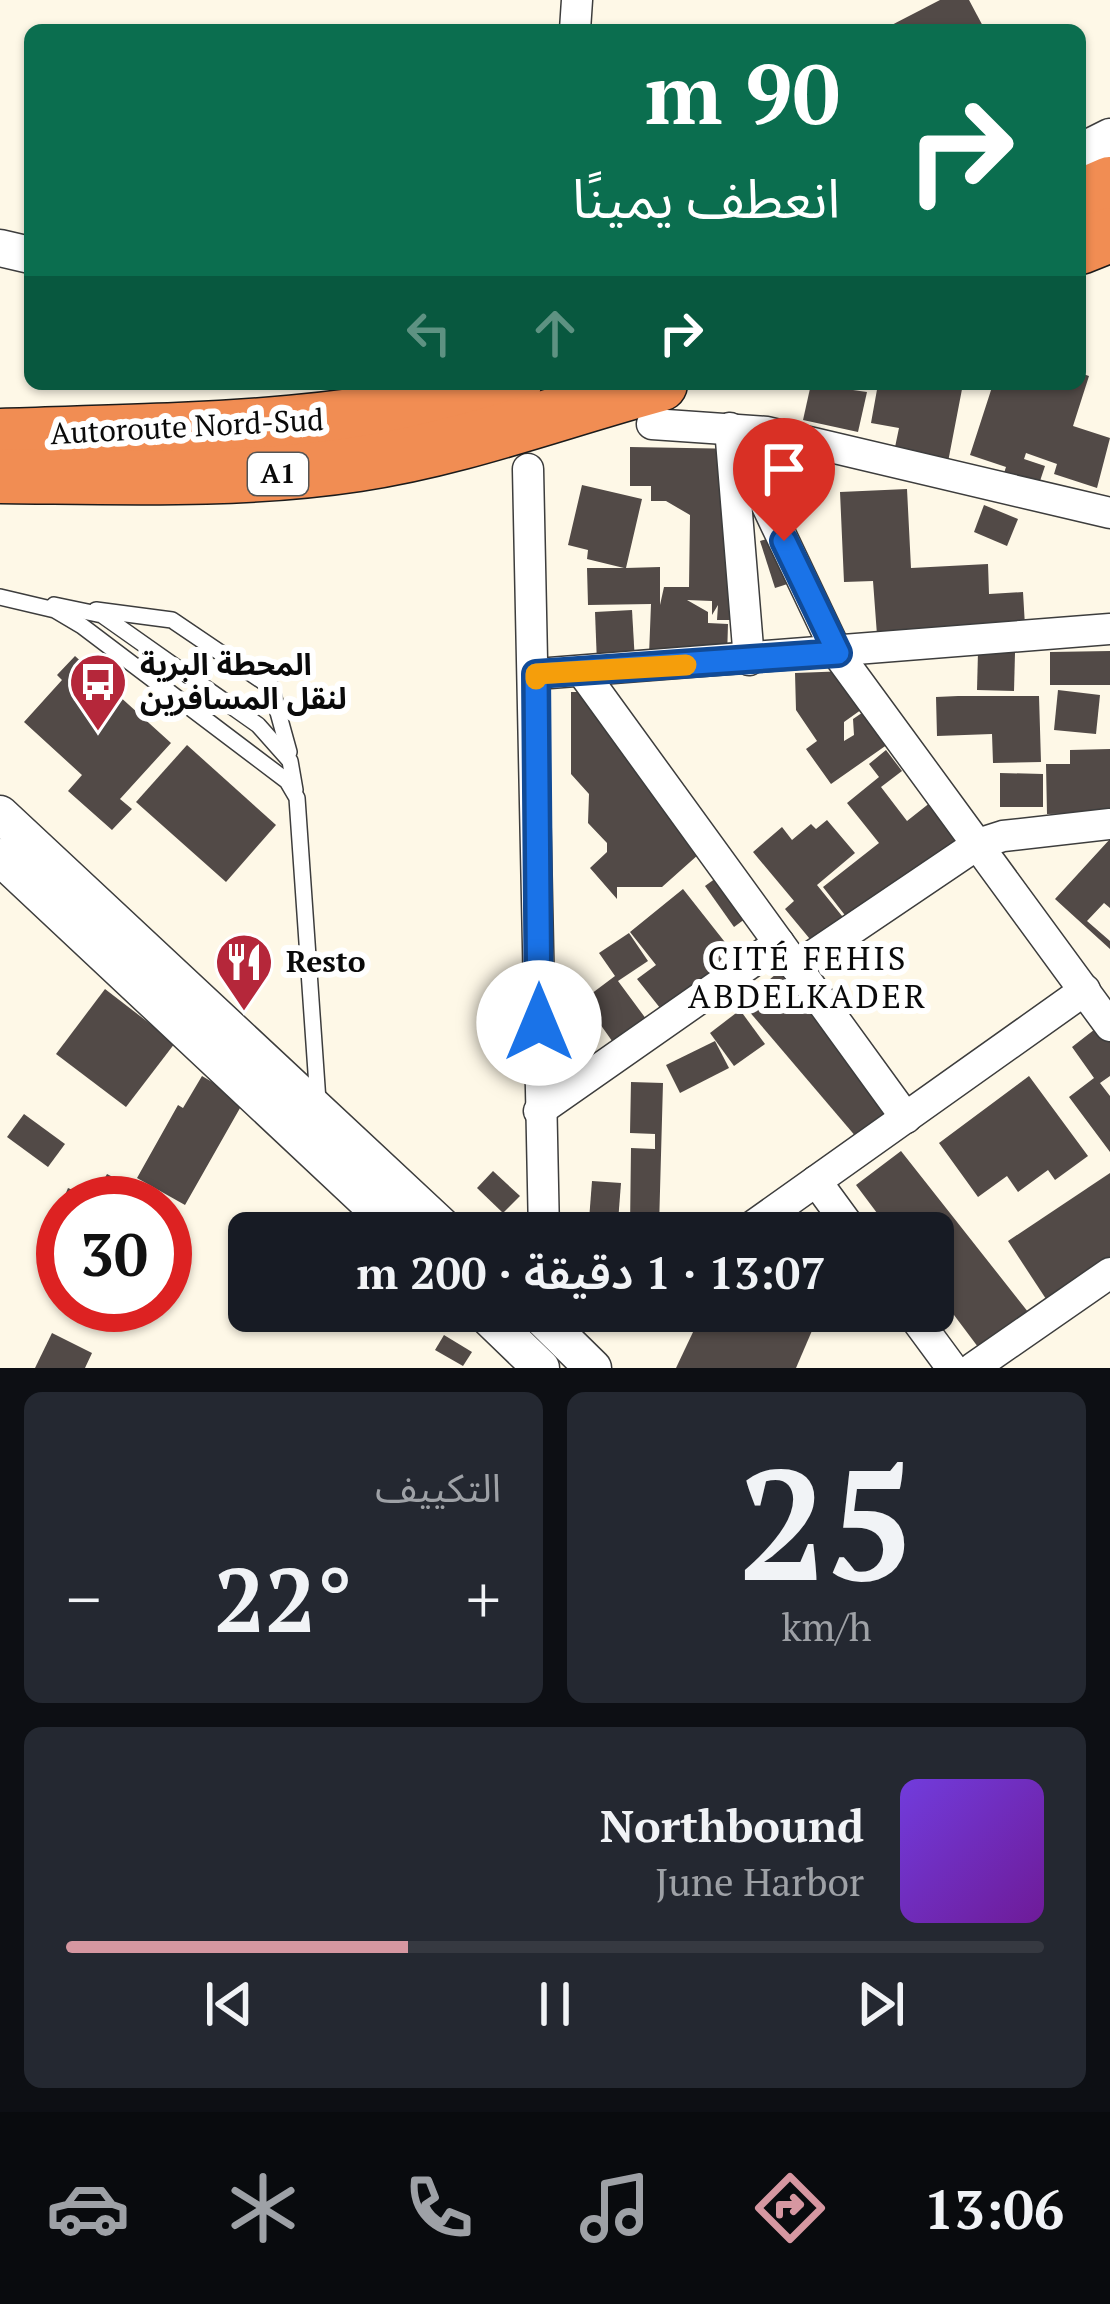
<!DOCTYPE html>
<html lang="ar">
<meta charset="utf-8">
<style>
body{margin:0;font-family:"PT Serif","Noto Sans Arabic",serif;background:#242831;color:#f1f3f6;direction:rtl;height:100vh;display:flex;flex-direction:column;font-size:45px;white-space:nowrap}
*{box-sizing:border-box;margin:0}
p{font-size:39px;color:#9ea1a6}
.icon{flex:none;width:66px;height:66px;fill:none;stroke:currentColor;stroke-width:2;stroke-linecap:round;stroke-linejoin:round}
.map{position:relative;height:1368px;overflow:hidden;direction:ltr}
.sheet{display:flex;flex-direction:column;gap:24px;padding:24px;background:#0d0f14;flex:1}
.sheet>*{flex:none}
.guide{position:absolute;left:24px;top:24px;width:1062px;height:366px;border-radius:18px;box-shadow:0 3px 9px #0004;direction:rtl;background:#0b6e4f;color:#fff;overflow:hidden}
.speed{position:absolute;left:36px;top:1176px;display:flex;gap:24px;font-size:60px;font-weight:700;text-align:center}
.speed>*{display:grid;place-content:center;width:156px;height:156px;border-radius:50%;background:#171b24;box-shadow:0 3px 9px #0004;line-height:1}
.speed .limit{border:18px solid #d22;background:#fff;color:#111}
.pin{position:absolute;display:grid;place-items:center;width:102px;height:102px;color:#fff;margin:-123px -51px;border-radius:50% 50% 50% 0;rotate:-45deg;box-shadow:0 0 12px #0007}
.pin .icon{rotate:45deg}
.me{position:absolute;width:132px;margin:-66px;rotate:0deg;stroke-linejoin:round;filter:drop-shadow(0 0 9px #0008)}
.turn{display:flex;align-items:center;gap:42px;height:252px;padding:0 48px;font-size:54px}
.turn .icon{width:156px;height:156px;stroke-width:2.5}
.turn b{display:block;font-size:84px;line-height:102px}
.lanes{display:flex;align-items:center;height:114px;padding:0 48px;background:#0003;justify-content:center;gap:60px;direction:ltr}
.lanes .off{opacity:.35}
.big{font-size:90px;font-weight:600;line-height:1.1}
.sheet .tile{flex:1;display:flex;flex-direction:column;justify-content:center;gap:18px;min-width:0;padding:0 42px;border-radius:18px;background:#242831}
.sheet .dial{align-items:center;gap:0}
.dial b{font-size:156px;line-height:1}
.song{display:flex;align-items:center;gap:36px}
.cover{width:144px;height:144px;border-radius:18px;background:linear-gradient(135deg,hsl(260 70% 55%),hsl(280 70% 35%))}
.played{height:12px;border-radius:6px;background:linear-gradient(90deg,#d697a1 35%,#363941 35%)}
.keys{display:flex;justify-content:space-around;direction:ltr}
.heat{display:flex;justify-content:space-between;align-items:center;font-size:66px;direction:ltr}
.sheet .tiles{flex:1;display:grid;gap:24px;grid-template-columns:1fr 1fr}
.tile:last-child{grid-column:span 2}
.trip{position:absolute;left:228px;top:1212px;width:726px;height:120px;border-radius:18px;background:#171b24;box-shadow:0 3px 9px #0004;font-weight:600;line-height:120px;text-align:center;direction:rtl}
.menu{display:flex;height:192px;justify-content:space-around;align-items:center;background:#090b0e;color:#9ea1a6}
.menu .icon{width:84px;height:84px}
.menu .on{color:#d697a1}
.menu b{font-size:54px;color:#f1f3f6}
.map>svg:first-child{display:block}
</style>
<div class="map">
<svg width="1110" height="1368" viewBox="0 0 1110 1368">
<rect width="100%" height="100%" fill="#fef8e7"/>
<g fill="#524a47">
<path d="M940,0H969L985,30H882Z"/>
<path d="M1080,373L1089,376L1073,426L1110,438L1097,488L1054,474L1057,464L1026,453L1024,459L1045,466L1038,487L1003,476L1006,467L970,455L993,384H1080Z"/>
<path d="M811,384L867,392L858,432L803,420Z"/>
<path d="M878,384H963L948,462L894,452L899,428L871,423Z"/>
<path d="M630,447L743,449L752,620H717L718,605L712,615V601L687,600L708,612V623L728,624L727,657L649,655L651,604L588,605L587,568H624L587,559L588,550L568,545L582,485L642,499L626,568L660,567V605L664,587H689L690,515L666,501H651V486H630Z"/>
<path d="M907,489L911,568L988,564L989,594L1023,592L1025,626L877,635L873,581L844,582L840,492Z"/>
<path d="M984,505L1018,519L1007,546L974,532Z"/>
<path d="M789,532L803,579L775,588L760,541Z"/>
<path d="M632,610L635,662L597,664L595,612Z"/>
<path d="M1110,651V685H1050V652Z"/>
<path d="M978,652L1015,653L1014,691L977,690Z"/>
<path d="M75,656L171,743L120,799L132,809L112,830L68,791L82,775L24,722L62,680L57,675Z"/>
<path d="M848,671L865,707L844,722V741L854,735L853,719L878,702L901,735L831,784L806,749L817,741L796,710L795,673Z"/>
<path d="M1058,690L1100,695L1096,734L1054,730Z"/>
<path d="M571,692H588L717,838L662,887H617V899L590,868L607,852V843L588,823L589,794L571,774Z"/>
<path d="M958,696H1039L1041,762L993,763L992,734L937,736L936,697Z"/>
<path d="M187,745L276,825L226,882L136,802Z"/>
<path d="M1110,749V813L1047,814L1046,764H1070V750Z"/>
<path d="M886,750L902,771L881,787L907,821L931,802L962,841L858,932L823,887L879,843L847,803L879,777L869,764Z"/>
<path d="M1000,773L1043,774V807H1000Z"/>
<path d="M827,820L855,853L817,885L859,937L829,962L785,909L794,901L753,852L782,827L792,840L811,824L816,829Z"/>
<path d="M1110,839V908L1104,903L1087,921L1110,941V949L1055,899Z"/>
<path d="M730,868L760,908L734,927L705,886Z"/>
<path d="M683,889L739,960L668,1018L637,979L656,965L630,932Z"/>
<path d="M629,933L648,961L618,981L655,1031L622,1055L583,1000L615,976L599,953Z"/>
<path d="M790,962L910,1117L857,1138L742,1003Z"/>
<path d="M105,989L175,1043L126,1107L56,1054Z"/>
<path d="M740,1010L765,1044L734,1066L710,1033Z"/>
<path d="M1099,1026L1110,1040V1076L1100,1083L1110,1096V1152L1069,1097L1094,1078L1072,1047Z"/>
<path d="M715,1041L729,1068L680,1093L666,1065Z"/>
<path d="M202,1076L244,1101L185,1205L137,1178L178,1105L183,1108Z"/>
<path d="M1029,1076L1088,1156L1055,1180L1048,1170L1018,1192L1007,1176L978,1197L939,1143Z"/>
<path d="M631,1082L663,1083L659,1227H630L631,1148L655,1149V1134L630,1133Z"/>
<path d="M24,1114L65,1144L48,1167L7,1137Z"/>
<path d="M901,1151L1036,1322L987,1359L933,1287V1233H892L856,1185Z"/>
<path d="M493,1171L520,1196L503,1213L477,1188Z"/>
<path d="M1110,1173V1258L1046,1299L1008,1241Z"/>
<path d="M107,1174L163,1203H91Z"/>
<path d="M592,1181L621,1183L618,1222L589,1220Z"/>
<path d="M68,1188L82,1194L78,1203H63V1239L49,1233Z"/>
<path d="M76,1305H122L110,1327Z"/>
<path d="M703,1311H785L814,1326L796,1368H676Z"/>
<path d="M52,1333L92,1353L85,1368H35Z"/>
<path d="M444,1335L472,1352L463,1366L435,1350Z"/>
</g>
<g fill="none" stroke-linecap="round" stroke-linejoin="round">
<defs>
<g id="service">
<path d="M0,597L55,610L82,626L287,781L297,798L318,1101"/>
<path d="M54,605L102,615L258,725L290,761L295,790"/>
<path d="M96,610L172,620L271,687L289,752"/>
</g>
<g id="minor">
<path d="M575,30L577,0"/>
<path d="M652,424L767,432L1110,513"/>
<path d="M528,469L544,1233"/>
<path d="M749,660L730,428L837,653L1110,1026"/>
<path d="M583,673L906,1118"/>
<path d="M537,674L1110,629"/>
<path d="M796,967L978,844L1003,836L1110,824"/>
<path d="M539,1111L779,943"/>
<path d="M816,1181L854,1233"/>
<path d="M743,1233L1085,990"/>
<path d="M910,1311L952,1368"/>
<path d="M973,1368L1110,1273"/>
</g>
<g id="tertiary">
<path d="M1080,152L1110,137"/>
<path d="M0,248L30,255"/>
<path d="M0,814L449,1233"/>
<path d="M0,857L401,1233"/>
<path d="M482,1311L541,1368"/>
<path d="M535,1311L593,1368"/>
</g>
<g id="motorway">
<path d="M1080,197L1110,184"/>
<path d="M1080,247L1110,235"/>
<path d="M0,436C173,430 346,431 514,384"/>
<path d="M0,476C120,477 239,482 358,464C460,449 560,411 660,384"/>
</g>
</defs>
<use href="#service" stroke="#3d3d3d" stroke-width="18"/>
<use href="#minor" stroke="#3d3d3d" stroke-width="33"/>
<use href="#tertiary" stroke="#3d3d3d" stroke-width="39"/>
<use href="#motorway" stroke="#1b1b1b" stroke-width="57"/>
<use href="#service" stroke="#fff" stroke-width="15"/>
<use href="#minor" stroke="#fff" stroke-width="30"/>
<use href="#tertiary" stroke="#fff" stroke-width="36"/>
<use href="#motorway" stroke="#f18d53" stroke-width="54"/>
</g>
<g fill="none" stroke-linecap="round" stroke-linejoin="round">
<defs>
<path id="route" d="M539,1023L536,674L838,653L784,541"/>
</defs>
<use href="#route" stroke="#114b97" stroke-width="30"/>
<use href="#route" stroke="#1a73e8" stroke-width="21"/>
<path stroke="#f59e0b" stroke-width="21" d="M536,679V674L686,665"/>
</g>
<defs>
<symbol id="bus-pin" viewBox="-11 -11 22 30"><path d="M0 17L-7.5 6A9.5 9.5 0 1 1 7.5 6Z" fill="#b5273a" stroke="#fff"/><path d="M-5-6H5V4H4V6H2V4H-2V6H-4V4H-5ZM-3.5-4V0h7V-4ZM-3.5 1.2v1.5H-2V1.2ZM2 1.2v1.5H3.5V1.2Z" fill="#fff"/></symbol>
<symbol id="restaurant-pin" viewBox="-11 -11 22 30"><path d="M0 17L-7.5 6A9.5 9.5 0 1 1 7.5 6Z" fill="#b5273a" stroke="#fff"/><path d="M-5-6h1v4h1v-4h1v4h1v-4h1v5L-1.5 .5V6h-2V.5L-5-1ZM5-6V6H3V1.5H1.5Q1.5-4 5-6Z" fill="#fff"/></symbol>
</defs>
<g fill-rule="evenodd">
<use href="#bus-pin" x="65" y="649" width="66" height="90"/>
<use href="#restaurant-pin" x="211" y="929" width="66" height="90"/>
</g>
<g text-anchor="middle" stroke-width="12" stroke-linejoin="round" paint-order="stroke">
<rect fill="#fff" stroke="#545454" stroke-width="3" x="248" y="453" width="60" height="42" rx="9"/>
<g font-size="27" font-weight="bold" fill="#0a0a0a">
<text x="278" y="483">A1</text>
</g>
<g font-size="30" fill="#0a0a0a" stroke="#fff">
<text transform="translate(187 427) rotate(-3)" y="10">Autoroute Nord-Sud</text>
</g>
<g font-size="30" font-weight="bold" fill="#0a0a0a" stroke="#fff" text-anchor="start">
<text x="140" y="675">المحطة البرية<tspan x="140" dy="34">لنقل المسافرين</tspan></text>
<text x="286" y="972">Resto</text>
</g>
<g font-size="33" letter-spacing="3" fill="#0a0a0a" stroke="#fff">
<text x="808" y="970">CITÉ FEHIS<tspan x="808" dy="38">ABDELKADER</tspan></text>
</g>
</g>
</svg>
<div class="speed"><div class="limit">30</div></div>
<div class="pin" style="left:784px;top:541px;background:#d93025"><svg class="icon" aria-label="arrive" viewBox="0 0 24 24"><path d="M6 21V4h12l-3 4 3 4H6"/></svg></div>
<svg class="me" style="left:539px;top:1023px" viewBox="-20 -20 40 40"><circle r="19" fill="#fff"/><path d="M0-13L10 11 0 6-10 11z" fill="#1a73e8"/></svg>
<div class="trip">13:07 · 1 دقيقة · 200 m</div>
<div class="guide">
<div class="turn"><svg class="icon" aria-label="right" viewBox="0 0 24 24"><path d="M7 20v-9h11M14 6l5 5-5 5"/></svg><div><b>90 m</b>انعطف يمينًا</div></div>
<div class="lanes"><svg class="icon off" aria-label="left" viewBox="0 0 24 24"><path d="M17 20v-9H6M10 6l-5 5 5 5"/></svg><svg class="icon off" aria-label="ahead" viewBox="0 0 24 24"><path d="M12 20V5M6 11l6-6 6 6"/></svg><svg class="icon" aria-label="right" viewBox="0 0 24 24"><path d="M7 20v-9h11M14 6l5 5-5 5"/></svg></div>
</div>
</div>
<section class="sheet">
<div class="tiles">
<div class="tile dial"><b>25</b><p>km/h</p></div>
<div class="tile"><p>التكييف</p>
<div class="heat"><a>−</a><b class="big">22°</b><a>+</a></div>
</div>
<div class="tile">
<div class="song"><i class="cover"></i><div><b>Northbound</b><p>June Harbor</p></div></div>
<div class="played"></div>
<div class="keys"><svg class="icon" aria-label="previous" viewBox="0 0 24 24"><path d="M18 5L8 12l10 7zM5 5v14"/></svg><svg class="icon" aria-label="pause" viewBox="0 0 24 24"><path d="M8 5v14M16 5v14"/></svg><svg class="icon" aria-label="next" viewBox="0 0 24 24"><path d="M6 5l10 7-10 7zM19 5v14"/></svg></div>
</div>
</div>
</section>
<nav class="menu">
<b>13:06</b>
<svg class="icon on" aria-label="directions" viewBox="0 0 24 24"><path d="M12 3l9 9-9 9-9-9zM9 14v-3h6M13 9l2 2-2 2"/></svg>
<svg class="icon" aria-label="music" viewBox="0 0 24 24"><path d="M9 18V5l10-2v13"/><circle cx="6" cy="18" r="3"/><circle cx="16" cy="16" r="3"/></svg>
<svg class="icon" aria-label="phone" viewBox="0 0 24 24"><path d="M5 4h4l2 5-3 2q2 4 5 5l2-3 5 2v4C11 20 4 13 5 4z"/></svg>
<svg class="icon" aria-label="climate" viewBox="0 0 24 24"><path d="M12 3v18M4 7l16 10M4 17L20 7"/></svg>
<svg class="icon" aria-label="car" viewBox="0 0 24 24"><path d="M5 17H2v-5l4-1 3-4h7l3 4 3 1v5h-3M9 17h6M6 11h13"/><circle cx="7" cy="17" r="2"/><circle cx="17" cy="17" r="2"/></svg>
</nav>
